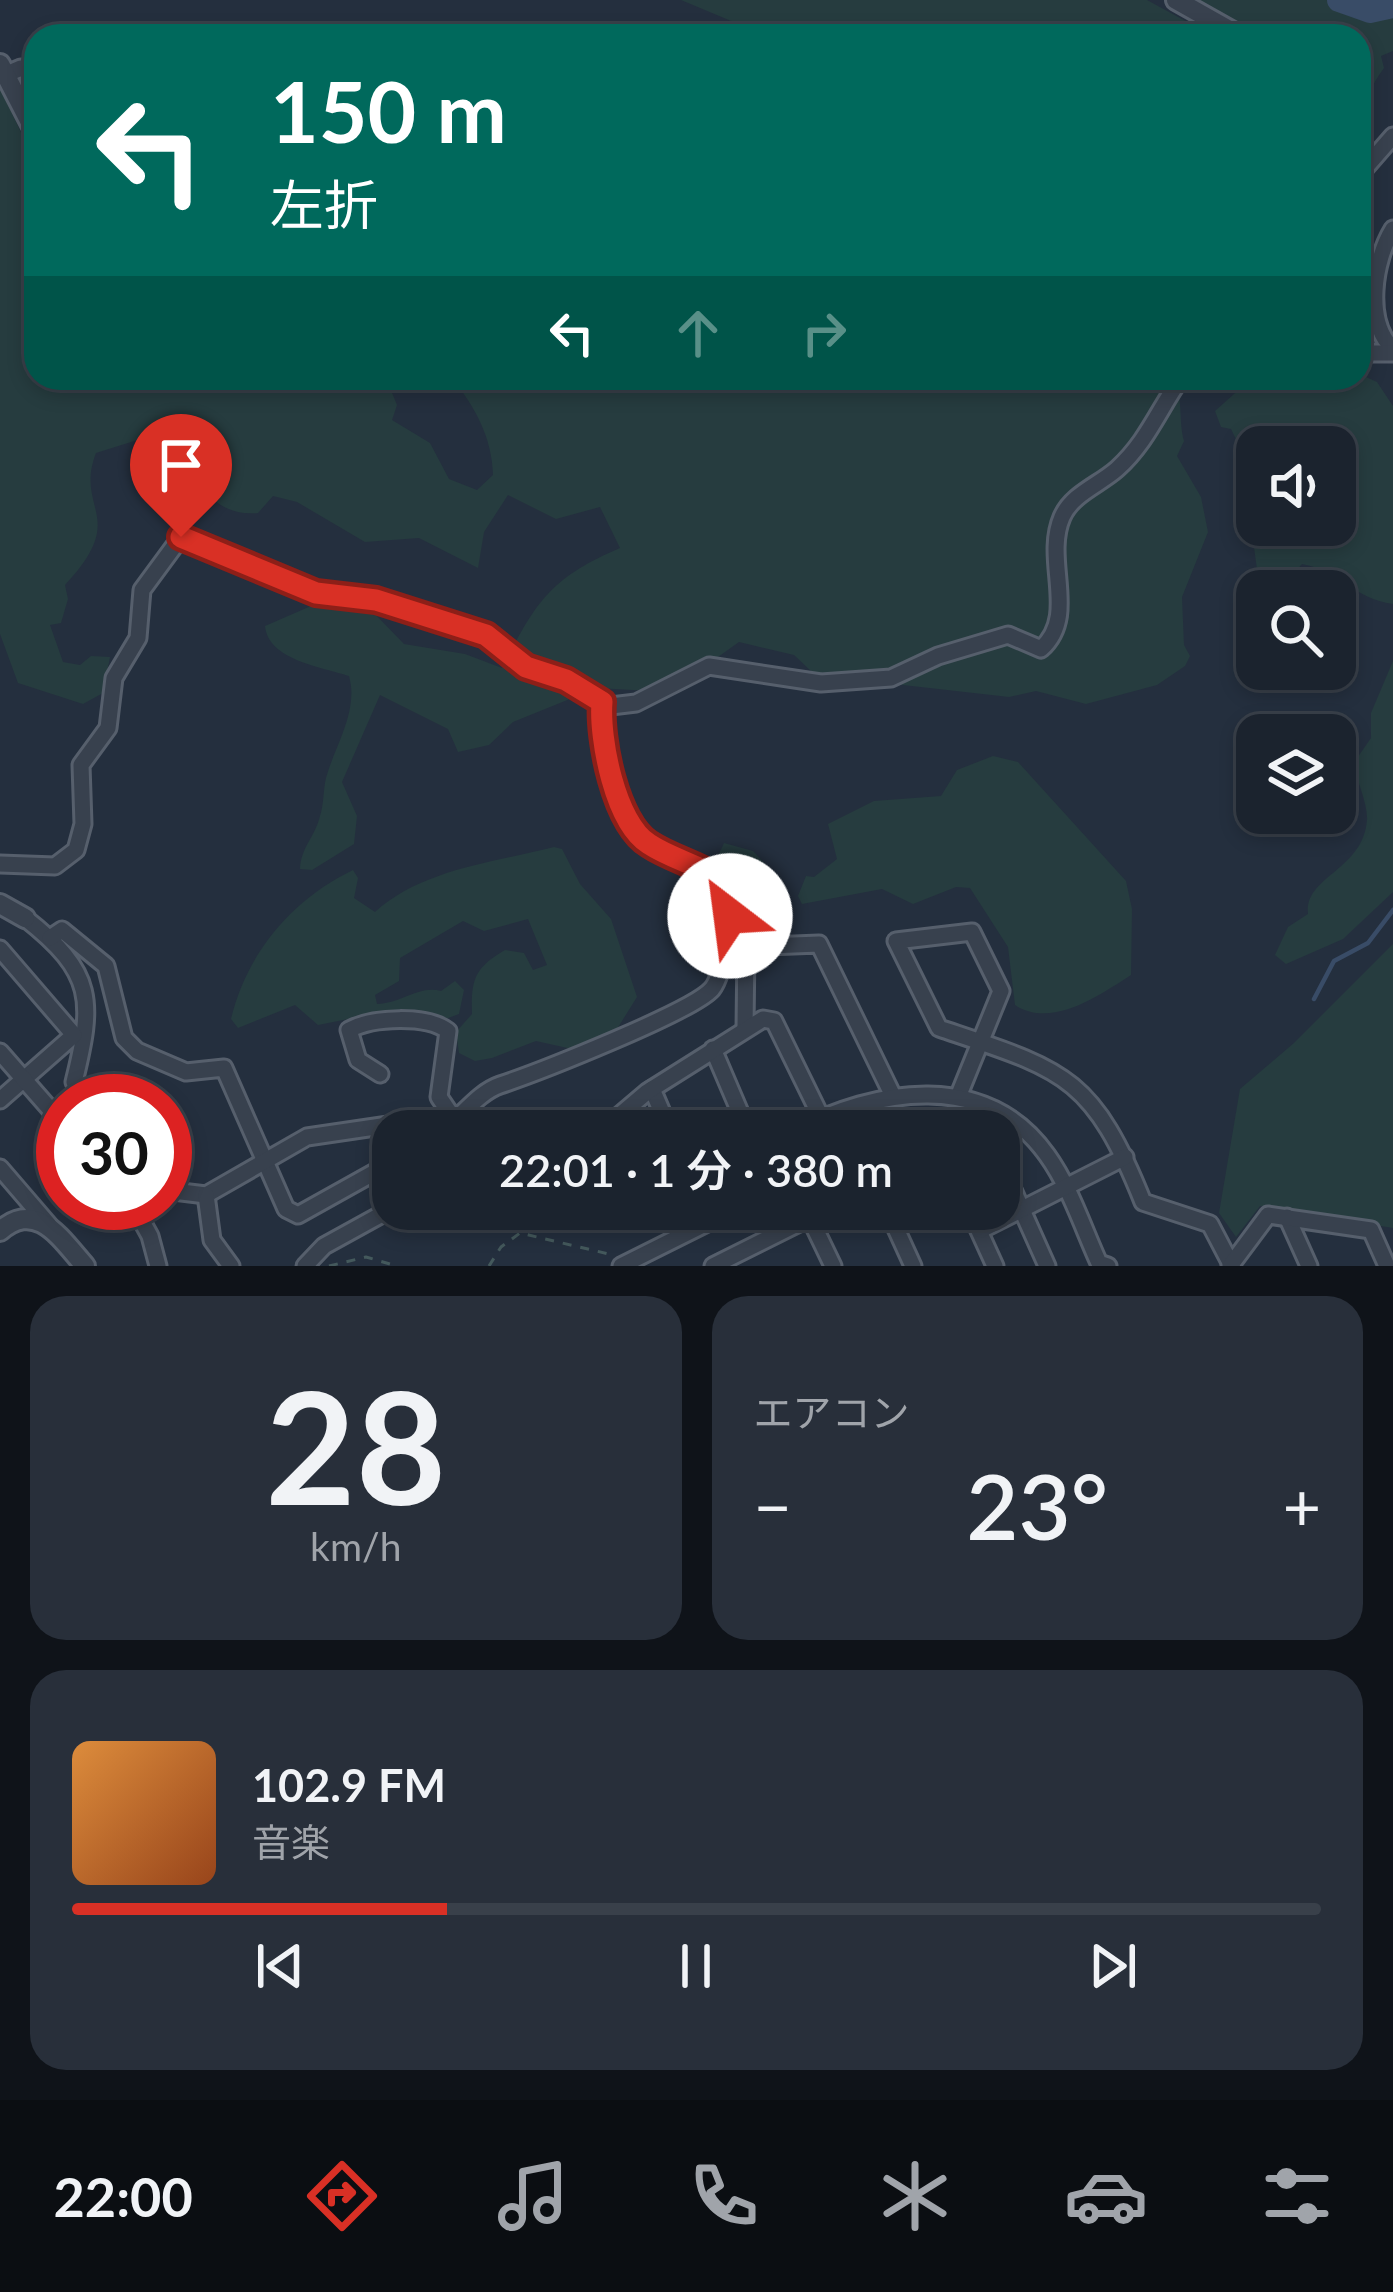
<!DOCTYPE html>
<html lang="ja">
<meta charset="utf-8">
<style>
body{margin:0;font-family:Lato,"Noto Sans JP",sans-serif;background:#282f3a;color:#f1f3f6;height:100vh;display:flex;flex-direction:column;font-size:45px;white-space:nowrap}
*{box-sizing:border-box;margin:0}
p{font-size:39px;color:#a0a4aa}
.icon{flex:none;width:66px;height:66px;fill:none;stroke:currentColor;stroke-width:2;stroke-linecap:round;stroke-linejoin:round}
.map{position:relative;height:1266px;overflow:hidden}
.sheet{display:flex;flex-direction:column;gap:30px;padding:30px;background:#0f1319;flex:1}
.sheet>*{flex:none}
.guide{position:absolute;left:24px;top:24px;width:1347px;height:366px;border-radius:36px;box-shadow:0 6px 18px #0003,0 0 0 3px #39404a;background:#00695c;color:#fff;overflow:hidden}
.tools{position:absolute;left:1236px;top:426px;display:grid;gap:24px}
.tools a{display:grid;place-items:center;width:120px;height:120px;border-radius:24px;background:#1b232e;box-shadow:0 6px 18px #0003,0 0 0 3px #39404a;font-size:60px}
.speed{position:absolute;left:36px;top:1074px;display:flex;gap:24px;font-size:60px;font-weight:700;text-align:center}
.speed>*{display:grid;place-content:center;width:156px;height:156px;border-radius:50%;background:#1b232e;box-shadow:0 6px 18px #0003,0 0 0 3px #39404a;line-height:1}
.speed .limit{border:18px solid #d22;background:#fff;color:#111}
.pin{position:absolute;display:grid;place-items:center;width:102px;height:102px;color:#fff;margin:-123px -51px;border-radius:50% 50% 50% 0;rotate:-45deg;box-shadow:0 0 12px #0007}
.pin .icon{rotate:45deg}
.me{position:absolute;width:132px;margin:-66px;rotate:330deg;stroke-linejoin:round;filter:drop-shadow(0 0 9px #0008)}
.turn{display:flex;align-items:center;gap:42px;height:252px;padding:0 48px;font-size:54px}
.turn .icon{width:156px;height:156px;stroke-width:2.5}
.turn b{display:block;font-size:84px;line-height:102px}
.lanes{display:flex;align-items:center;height:114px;padding:0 48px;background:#0003;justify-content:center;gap:60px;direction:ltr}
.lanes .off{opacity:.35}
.big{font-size:90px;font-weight:600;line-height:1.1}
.sheet .tile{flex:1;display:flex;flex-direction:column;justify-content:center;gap:18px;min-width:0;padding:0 42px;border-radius:36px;background:#282f3a}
.sheet .dial{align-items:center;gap:0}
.dial b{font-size:156px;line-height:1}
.song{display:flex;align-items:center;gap:36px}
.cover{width:144px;height:144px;border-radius:18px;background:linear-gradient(135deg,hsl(30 70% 55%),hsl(20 70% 35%))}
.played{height:12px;border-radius:6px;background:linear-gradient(90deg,#d93025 30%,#39404a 30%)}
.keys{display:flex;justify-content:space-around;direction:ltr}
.heat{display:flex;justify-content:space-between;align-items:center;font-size:66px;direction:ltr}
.sheet .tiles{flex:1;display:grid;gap:30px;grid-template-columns:1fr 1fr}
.tile:last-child{grid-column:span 2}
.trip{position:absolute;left:372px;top:1110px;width:648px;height:120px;border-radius:36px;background:#1b232e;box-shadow:0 6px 18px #0003,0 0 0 3px #39404a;font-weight:600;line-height:120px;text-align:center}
.tabs{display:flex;height:192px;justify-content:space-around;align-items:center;background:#0b0e12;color:#a0a4aa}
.tabs .icon{width:84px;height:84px}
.tabs .on{color:#d93025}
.tabs b{font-size:54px;color:#f1f3f6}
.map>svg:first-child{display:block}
</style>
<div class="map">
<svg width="1393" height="1266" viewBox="0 0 1393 1266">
<rect width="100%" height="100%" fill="#242f3e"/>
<g fill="#263c3f">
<path d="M681,0H1147L1213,36H825L802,25L767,36Z"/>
<path d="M1195,0H1337L1393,9V51L1381,56L1384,68C1357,104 1373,112 1359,148V36H1255Z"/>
<path d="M0,87L36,165V378H386L397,405L392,420L430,443L449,479L477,490L493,475C492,437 475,407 452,378H1173C1184,398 1178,418 1184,441L1177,456L1201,497L1208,532L1182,597L1184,645L1190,656L1185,666L1157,685L1086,704L1036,691L1009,697L903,685L868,674L832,677L812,672L794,655L739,642L669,692L597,688L513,722L489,745L458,752L448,729L380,695L342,782L357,816L354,844L312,870L300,869C301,847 315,837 320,816C324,804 323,791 326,778C335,745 359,711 349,676C322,667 268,660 265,626L311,606L372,611L404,644L465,654L502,668C536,602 550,578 620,548L600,507L556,519L508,495L484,532L478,568L419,538L365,542L297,502L273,496L258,513C219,517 197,488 187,454L205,426L198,421L96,453C74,510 130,516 65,585L68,599L61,623L50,625L63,662L80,665L91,656L110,657L103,693L83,704L18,683L0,634Z"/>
<path d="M1366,377L1377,382L1393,406V604C1354,599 1339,570 1302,564L1277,591H1260L1249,511L1257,497V525H1335V447H1257V482L1231,429L1221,427L1215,411L1252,378Z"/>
<path d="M1393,661V892L1343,939L1286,964L1275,955L1288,927L1308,914C1304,876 1363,871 1367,820C1368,805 1357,780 1353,764L1371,738V713Z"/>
<path d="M993,756L1018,762L1126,881L1132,909L1131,975C1100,995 1052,1029 1015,1005L1008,947L970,888L956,887L913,904L882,889L802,904L798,896L806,876L814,877L837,859L828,824L874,801L941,796L957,770Z"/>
<path d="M724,843L753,851L767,866L764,890L752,911L738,909L717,858Z"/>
<path d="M554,847L562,849L580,884L611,919L637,997L617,1029L572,1049L536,1041L492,1058L475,1061L459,1053L456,1032L472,1014C471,980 474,968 505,950L524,953L533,970L547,965L528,919L484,931L463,921L400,958L399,981L375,995L377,1004C400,1004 419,985 441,991L455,981L464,990L459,1014L443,1020L378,1013L318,1025L295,1005L238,1028L231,1019C247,952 293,899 353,870L358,878L354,898L375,912C422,869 496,862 554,847Z"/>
<path d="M1393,944V1228L1260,1206L1236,1237L1219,1213L1240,1089L1294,1043Z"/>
</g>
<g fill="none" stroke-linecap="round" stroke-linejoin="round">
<path stroke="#394c67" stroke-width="4.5" d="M1314,999L1334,961L1368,943L1393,910"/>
<path stroke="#394c67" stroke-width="24" d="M1339,0L1370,11L1393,6"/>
<defs>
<g id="minor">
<path d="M7,74L21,68L36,77"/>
<path d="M1359,175L1393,136"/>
<path d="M1393,229C1374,260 1364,321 1393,349"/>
<path d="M1359,353H1393"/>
<path d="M0,864L55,866L76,850L83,824L81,765L108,728L114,678L138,638L142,590L181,537L316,593L376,600L486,635L526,667L567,680L611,706L636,703L709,666L821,683L891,678L938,656L1008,635L1041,649C1079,615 1043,561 1062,517C1072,494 1099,485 1117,469C1147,442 1159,409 1181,378"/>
<path d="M25,918C95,973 94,1001 74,1082L83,1101"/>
<path d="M50,938L62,930L106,966L124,1038L137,1051L186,1072L224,1068L286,1209L298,1215L393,1162"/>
<path d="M0,949L74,1035L0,1100"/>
<path d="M745,1029L746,947L819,944L892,1094"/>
<path d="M713,1049L748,1131"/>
<path d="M0,1052L63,1124"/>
<path d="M380,1074L358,1060L349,1030C373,1017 427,1015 448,1031L439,1097L462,1131"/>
<path d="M652,1089L670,1131"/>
<path d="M958,1097L1001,991L972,932L896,941L939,1028C1063,1070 1092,1074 1143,1202L1210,1224L1232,1266"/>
<path d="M442,1131C461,1118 477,1093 500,1085C536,1073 692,1012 712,989C726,972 729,910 726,889L698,866L639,836C616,793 597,751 602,702"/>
<path d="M601,1131L647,1092L763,1019L774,1021L821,1117"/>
<path d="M795,1131C875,1089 986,1069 1047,1155C1070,1187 1083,1228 1099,1263L1108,1266"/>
<path d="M0,1168L49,1225"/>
<path d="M999,1173L1014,1192L1047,1266"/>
<path d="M165,1190L206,1195L307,1137L402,1123L407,1131"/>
<path d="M206,1195L212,1240L231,1266"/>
<path d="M132,1203L150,1236L158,1266"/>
<path d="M631,1209H632"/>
<path d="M887,1209L913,1266"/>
<path d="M969,1209L995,1266"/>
<path d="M807,1212L833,1266"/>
<path d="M1287,1217L1309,1266"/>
<path d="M981,1230L1125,1157"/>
<path d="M305,1266L324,1246L393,1208"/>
<path d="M621,1266L735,1209"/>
<path d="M713,1266L827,1209"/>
<path d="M1230,1266L1268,1215L1371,1230L1387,1266"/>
</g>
<g id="tertiary">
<path d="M1176,0L1240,36"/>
<path d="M0,64L36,134"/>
<path d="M0,904L25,918"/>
<path d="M0,1231C37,1199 61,1239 85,1266"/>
</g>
</defs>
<use href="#minor" stroke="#565f6c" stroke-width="21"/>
<use href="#tertiary" stroke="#565f6c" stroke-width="24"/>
<g stroke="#44595c" stroke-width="3" stroke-dasharray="9 9" stroke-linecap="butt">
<path d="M329,1266L366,1257L397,1266"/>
<path d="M489,1266L501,1247L520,1233L613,1255"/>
</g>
<use href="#minor" stroke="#38414e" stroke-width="15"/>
<use href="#tertiary" stroke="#38414e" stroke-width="18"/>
</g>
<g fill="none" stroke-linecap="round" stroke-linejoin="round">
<defs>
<path id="route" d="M181,537L316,593L376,600L486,635L526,667L566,680L602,702C599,738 615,823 649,844C670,858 696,864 718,878L730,916"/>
</defs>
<use href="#route" stroke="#8d1f18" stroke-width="30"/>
<use href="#route" stroke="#d93025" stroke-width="21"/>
</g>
</svg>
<div class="tools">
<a><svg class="icon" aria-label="sound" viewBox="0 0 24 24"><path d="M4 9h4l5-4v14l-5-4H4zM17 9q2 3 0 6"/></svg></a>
<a><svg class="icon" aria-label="search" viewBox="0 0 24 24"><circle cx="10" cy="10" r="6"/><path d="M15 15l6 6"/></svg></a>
<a><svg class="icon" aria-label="layers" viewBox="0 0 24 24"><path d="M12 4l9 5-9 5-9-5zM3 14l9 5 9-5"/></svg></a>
</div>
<div class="speed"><div class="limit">30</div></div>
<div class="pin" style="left:181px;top:537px;background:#d93025"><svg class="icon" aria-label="arrive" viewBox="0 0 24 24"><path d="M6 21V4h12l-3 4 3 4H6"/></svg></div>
<svg class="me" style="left:730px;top:916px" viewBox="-20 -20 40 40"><circle r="19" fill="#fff"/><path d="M0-13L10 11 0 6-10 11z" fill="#d93025"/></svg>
<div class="trip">22:01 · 1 分 · 380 m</div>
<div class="guide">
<div class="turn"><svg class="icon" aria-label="left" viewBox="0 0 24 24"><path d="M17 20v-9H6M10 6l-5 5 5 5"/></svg><div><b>150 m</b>左折</div></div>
<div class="lanes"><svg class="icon" aria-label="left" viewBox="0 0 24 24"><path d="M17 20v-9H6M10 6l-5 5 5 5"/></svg><svg class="icon off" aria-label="ahead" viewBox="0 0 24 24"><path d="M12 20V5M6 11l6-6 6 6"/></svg><svg class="icon off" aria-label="right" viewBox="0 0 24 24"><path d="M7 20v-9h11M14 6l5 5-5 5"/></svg></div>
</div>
</div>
<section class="sheet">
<div class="tiles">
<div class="tile dial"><b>28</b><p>km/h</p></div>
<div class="tile"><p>エアコン</p>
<div class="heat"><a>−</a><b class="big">23°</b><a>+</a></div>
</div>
<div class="tile">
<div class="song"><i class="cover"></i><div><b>102.9 FM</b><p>音楽</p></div></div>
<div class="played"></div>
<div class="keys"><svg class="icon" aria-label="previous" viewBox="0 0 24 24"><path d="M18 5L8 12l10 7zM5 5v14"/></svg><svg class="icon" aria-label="pause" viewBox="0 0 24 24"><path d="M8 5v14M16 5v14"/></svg><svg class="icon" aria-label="next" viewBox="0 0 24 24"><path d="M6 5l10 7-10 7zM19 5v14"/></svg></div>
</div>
</div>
</section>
<nav class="tabs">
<b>22:00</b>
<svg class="icon on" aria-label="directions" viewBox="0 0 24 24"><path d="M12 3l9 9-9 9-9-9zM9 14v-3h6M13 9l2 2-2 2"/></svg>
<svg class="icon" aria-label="music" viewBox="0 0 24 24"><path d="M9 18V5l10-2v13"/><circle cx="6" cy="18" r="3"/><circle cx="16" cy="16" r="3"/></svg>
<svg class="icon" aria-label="phone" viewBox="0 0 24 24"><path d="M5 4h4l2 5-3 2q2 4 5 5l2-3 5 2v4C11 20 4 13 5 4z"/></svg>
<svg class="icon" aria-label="climate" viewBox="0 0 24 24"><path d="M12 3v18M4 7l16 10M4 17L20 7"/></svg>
<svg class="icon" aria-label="car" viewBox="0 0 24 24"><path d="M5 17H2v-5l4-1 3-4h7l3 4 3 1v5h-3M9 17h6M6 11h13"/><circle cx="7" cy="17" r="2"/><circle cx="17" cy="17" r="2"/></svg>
<svg class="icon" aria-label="filters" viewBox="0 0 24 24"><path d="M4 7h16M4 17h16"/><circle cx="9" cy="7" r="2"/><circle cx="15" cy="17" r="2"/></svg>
</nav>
